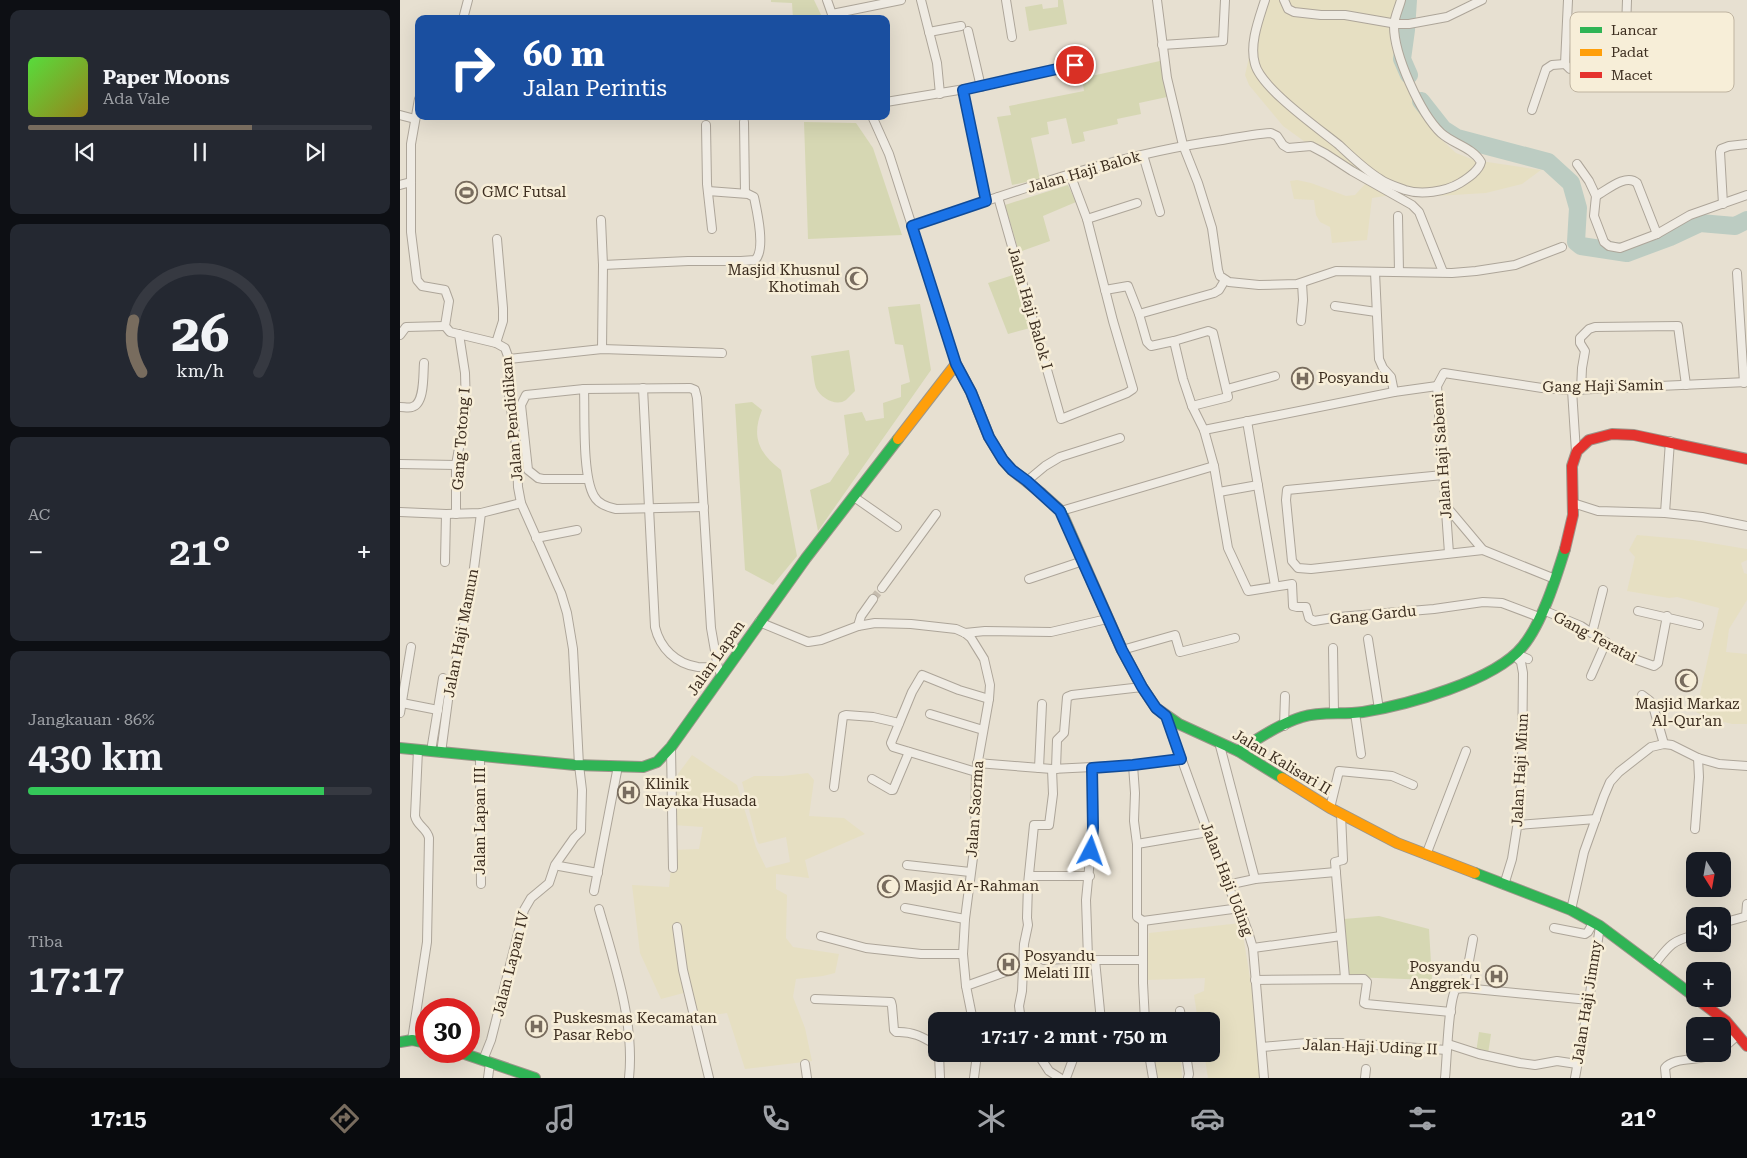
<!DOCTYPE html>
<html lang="id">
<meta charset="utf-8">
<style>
body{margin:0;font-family:"Roboto Serif",serif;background:#242831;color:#f1f3f6;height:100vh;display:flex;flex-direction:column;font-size:19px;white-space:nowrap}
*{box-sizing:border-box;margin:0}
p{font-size:16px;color:#9ea1a6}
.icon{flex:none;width:28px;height:28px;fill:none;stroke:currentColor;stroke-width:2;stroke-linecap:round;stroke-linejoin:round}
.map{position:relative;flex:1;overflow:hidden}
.sheet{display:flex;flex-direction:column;gap:10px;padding:10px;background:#0d0f14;width:400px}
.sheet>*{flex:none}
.guide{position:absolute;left:15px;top:15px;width:475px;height:105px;border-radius:10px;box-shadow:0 5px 20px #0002;background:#1a4fa0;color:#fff;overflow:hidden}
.needle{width:32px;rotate:169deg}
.fabs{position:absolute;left:1286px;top:852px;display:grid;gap:10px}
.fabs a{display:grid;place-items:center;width:45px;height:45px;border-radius:10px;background:#171b24;box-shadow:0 5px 20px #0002;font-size:25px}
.speed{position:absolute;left:15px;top:998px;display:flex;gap:10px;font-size:25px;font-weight:700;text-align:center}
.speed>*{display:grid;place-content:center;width:65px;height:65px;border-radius:50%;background:#171b24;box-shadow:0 5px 20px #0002;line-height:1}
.speed .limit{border:8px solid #d22;background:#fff;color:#111}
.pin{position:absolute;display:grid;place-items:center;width:42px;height:42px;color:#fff;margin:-21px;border:2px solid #fff;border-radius:50%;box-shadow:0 1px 5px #0007}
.me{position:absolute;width:55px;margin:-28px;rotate:4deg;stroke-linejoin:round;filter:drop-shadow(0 0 4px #0008)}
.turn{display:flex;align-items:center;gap:18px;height:105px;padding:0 25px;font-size:22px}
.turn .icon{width:65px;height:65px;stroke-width:2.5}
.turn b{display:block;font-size:35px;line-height:42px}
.big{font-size:38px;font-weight:600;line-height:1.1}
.sheet .tile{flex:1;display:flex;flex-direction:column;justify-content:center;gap:8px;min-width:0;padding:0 18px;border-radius:10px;background:#242831}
.sheet .dial{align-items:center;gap:0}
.dial svg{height:130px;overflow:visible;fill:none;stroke:#363941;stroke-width:7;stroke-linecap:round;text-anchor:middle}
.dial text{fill:#f1f3f6;stroke:none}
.song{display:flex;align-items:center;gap:15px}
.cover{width:60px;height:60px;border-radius:8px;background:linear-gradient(135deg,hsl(110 70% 55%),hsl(50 70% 35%))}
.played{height:5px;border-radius:2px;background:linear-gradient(90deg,#786c5e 65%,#363941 65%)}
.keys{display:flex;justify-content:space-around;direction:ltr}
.heat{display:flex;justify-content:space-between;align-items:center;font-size:28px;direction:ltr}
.charge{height:8px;border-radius:4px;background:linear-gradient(90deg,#34c759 86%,#363941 0)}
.trip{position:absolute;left:528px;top:1012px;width:292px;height:50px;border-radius:10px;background:#171b24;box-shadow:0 5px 20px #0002;font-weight:600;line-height:50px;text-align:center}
.tab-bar{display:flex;height:80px;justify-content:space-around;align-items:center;background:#090b0e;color:#9ea1a6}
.tab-bar .icon{width:35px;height:35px}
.tab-bar .selected{color:#786c5e}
.tab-bar b{font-size:22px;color:#f1f3f6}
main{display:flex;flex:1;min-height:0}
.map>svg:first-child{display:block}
</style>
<main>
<section class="sheet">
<div class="tile">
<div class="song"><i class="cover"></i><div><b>Paper Moons</b><p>Ada Vale</p></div></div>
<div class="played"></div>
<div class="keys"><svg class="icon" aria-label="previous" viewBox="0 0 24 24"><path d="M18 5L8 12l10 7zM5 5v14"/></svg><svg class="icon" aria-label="pause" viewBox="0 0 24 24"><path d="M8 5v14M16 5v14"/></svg><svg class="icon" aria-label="next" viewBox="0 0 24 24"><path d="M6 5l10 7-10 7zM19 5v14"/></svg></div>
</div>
<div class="tile dial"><svg viewBox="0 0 100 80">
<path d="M14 69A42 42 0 1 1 86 69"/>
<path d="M14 69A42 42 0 0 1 9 37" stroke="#786c5e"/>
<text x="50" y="56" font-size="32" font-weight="700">26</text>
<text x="50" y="72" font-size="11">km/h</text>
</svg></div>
<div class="tile"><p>AC</p>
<div class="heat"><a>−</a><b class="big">21°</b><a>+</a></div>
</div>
<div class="tile"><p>Jangkauan · 86%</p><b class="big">430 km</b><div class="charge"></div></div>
<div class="tile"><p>Tiba</p><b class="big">17:17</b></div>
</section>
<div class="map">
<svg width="1347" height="1078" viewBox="0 0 1347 1078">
<rect width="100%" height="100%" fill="#e7e0d1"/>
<g fill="#e6dfc2">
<path d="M862,0H1000L995,48L1021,112L1033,132L1056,153L1074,160L1141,170L1122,184L1086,193L1019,197L997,194L972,198L967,240L932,243L930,227L920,222L916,215L914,200L894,199L890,181L897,180L911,183L946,196L955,195L968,181L919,152L883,126L849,85L845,75Z"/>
<path d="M1237,535L1293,540L1347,549V560L1341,563L1344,573L1347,574V600L1329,629L1326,652L1347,654V724H1332L1308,718L1296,712L1319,608L1277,597L1269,598L1227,591L1235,557L1229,550Z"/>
<path d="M292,755L337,785L356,847L366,868L390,862L386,837L359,844L357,841L342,782L354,776H383L408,773L414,780L409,816L444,818L465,834L405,860L409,878L376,874V889L387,895L386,938L393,947L439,954L435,973L423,976L396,979L393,997L405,1028L412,1061L345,1069L327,1013L300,1017L291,991L261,999L240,953L232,885L269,887L273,850L299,849L303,827L273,825L271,820L278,774Z"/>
<path d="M841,923L857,1020L862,1078H808L805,1059L781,1060L782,1078H757L754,1054H811V1021H798L794,995L804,991L805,978L746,980L749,933Z"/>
</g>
<g fill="#d6d7b3">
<path d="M371,0H414L423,19H393L392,3L371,2Z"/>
<path d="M658,0H663L667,24L629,31L625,7L642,4L643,9L658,7Z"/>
<path d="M760,61L767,97L739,103L741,114L717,119L718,124L683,132L685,141L672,144L666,118L647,122L649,134L631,138L640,179L612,185L597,117L611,115L609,106L684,91L682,78Z"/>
<path d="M404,122L456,123L473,148L502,235L408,239Z"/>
<path d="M668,185L676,202L643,216L650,241L619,252L605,205Z"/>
<path d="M613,275L630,328L608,334L588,283Z"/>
<path d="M520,304L531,370L418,531L410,490L430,482L449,454L444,415L462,412L466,421L484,418L483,403L501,397V385L510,382L503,345L495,344L488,307Z"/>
<path d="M449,350L455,391C452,394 449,397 446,400C436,407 421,398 416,388C413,378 413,366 411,356Z"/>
<path d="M352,402L362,410C351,437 359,453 381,470L397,556L373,585L345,570L335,404Z"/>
<path d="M979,916L1029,929L1032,980L950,977L945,958L944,919Z"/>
<path d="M1079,1032L1091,1034L1088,1054L1076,1053Z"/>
</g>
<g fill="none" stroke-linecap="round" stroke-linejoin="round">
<g stroke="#bcccc2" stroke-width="18">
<path d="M1008,0L1006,30L1002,59L1009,75"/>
<path d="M1021,101L1043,129L1057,138L1148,162L1171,183L1178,208L1176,242L1181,246L1227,253L1270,237L1300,223L1335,226L1347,220"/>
</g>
<path stroke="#c5bcae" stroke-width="8" stroke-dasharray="8 4" stroke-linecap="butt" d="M473,599L482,588"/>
<defs>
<g id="street">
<path d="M427,0L433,17"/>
<path d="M521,0L537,63L540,94"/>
<path d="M606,0L612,37"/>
<path d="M757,0L767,78L783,145L798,183L812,228L818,270L820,276L829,282L859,285L897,284L936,271L1052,273L1076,271L1115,265L1162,247"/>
<path d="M865,0C859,19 849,44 855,64C861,88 918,128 939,145C952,157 965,170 980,179C987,184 997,187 1005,190C1021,195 1045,192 1060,183C1068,178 1079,171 1081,162C1072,147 1053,144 1041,133C1020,113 994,55 994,26C994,18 999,8 1001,0"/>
<path d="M884,0L888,9L894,12L921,15H945L997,24H1009L1047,17L1082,0"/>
<path d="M1168,0L1165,64L1170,69C1181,72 1212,71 1222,67L1225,58L1227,0"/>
<path d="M432,14L501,0"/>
<path d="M63,19L68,0"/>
<path d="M568,31L581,87"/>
<path d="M529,32L561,26"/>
<path d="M762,45L823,41L825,0"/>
<path d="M563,90L586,201"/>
<path d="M19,99L11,144V232L17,280L22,286L45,290L49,301L45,326L50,332L96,343L105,348L109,359L108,387L117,452L118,487L121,503L161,593L167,613L173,649L179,765L182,790L181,831L174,838L155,865L149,883L131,898L124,910L91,1040L83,1060"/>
<path d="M486,102L577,87L675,65"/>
<path d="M1132,110L1146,69L1152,65L1165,64"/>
<path d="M0,115L15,119"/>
<path d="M472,116L489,154L556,364"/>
<path d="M344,122L345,193"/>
<path d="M306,125L307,184L312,229"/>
<path d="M743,155L760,212"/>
<path d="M1177,164L1189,181L1196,196L1194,216L1204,242L1209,246L1220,248L1257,234L1290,215L1347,195"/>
<path d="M0,185L11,182"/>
<path d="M1196,196C1207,190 1226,173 1237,183L1257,234"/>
<path d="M598,197L661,419L727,393L733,389L713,321L687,219L670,174"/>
<path d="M1323,204L1320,152L1321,149L1329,146L1347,144"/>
<path d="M998,216L999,272"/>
<path d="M687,219L737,203"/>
<path d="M201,220L203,265L202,349"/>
<path d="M512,226C614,192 716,154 822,140C839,137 855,134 871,133L877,136L883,145L888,148L911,146L926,154L952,171L1012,205L1019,212L1043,272"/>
<path d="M203,265L288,261H341L355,260C366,250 357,211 354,197L348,194L308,191"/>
<path d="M975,272L979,359L983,368L991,377L994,392"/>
<path d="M1337,273L1344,383"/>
<path d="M705,290L728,286L739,314L747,342L751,346L774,341L783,379L792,406L804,430L814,466L828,548L848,591L892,584L893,606L897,607H906L909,618L914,621L939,617L1034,609L1083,602L1102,603L1139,617"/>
<path d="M935,306L976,312"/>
<path d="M739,314L814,293L819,290L825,280"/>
<path d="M901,321L903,300L902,283"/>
<path d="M0,335L6,327L45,326"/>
<path d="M774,341L808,331L813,333L828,397L792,406"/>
<path d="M96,343L103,321V308L97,239"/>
<path d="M109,359L202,349L322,353"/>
<path d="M1037,386L1044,373L1142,388L1172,390L1347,382"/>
<path d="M1037,386L1049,553"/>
<path d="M243,388L255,627C260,648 276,664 298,667C305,667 311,667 318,668"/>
<path d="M184,389C185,414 182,476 194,496C198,504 207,507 216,509L304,507"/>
<path d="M827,389L875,376"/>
<path d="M1172,390L1176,452"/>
<path d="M1181,390L1182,368L1185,351L1180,343V338L1189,329L1195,327L1278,326L1286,385"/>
<path d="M0,407C4,407 9,408 12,407C25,404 23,374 24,363"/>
<path d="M847,421L875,586"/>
<path d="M804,430L994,392L1037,386"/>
<path d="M0,464L56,465"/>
<path d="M1043,475L887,490L886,500L892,561L898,568L911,569L1083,550"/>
<path d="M187,479H143L138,478L128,470L121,405L126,395L184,389L290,388L295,390L297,398L311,628L318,668L322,676"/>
<path d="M627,481L645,466L660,457L720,438"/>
<path d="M819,492L858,485"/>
<path d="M454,497L497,527"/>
<path d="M1173,503L1198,511L1265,513L1302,517L1347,526"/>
<path d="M1046,506L1083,550L1155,579"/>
<path d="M661,511L814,466"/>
<path d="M0,512L46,514L81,513L121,503"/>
<path d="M1265,513L1270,441"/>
<path d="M56,514V465L66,408L65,373L59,334"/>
<path d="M136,538L177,530"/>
<path d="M45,562L46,514"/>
<path d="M629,579L683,561"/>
<path d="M482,588L536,514"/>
<path d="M1143,610L1181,626L1226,656L1254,666L1258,663L1267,616"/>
<path d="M1238,611L1299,625"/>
<path d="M359,622L408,642L421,640L458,626L475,623L511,624L556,629L565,633L571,638L584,659L590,685L589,699L576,772L575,842L565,919L563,954L566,986L573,1021"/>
<path d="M458,626L461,616L473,599"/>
<path d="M565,633L585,631L651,632L707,619"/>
<path d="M1192,633L1203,590"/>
<path d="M968,639L979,709"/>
<path d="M933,648L934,713"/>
<path d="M722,650L775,635L780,652L835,638"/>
<path d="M1117,654L1128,659"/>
<path d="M1191,676L1206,642"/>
<path d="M1242,695L1250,701L1253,706L1264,744"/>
<path d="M2,703L38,710"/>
<path d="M0,713L11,647"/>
<path d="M955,713L961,754"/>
<path d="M530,714L583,730"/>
<path d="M766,716L827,885C839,906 847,926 853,948L864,1078"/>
<path d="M884,726L885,696"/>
<path d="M819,742L855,879"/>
<path d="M32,745L43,678"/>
<path d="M271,747L273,868"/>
<path d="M41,753L48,700L71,592L81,513"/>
<path d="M80,757L81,884"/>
<path d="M577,763L652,769L733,765L781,759"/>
<path d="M733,765L735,793L734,821L737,844V917L743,921"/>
<path d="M639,768L642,704"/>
<path d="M692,768L693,828L686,900L688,958L695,960"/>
<path d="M656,769L657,740L664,733L667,697L672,695L742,687"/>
<path d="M576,772L493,747L491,743L512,692L522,675L559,690L589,699"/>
<path d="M472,779L491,790H493L509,752"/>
<path d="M434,787L443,716L446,715L473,717L499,723"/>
<path d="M930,808L939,771L992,776L1013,785"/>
<path d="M941,814L943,860L935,862L945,978"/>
<path d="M1118,825L1196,819"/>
<path d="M1295,829L1299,777L1298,758"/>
<path d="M737,844L808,832"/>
<path d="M1026,855L1066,751"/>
<path d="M507,865L570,872"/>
<path d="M159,866L198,873"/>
<path d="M630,876H690"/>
<path d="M827,885L855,879L936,872"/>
<path d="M1104,885L1112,859L1118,821L1122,766L1123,673L1121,662L1114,655"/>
<path d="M194,891L218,766"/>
<path d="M505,908L565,919"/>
<path d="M199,909C214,962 235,1022 229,1078"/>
<path d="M1171,910L1184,852L1204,796L1210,782L1219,772L1251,747L1264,744L1272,745L1298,758L1319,764L1347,766"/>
<path d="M743,921V983L745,1021"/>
<path d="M743,921L840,908"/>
<path d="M1322,923L1344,917L1346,916L1347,904"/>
<path d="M277,927L283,970L309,1078"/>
<path d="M1154,928L1185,934L1188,932L1193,923"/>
<path d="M421,936L466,948L521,954H563"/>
<path d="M853,948L941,936"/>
<path d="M644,960L688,958"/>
<path d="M1254,965C1269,946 1271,941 1295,935"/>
<path d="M855,980L964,979L967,982L964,1003L966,1004L1051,1012"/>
<path d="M566,986L622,966"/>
<path d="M1064,988L1073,939"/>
<path d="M415,999L491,1002L492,1006L494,1030L496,1032C512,1031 523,1037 536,1045"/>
<path d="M780,1011L782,1021"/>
<path d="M621,1021L619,1006L622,991L624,944L628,925L627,918L628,884L634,825H649L653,794L652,769"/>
<path d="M701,1021L695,960H743"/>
<path d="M12,1040L27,942L29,838C27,828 17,826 15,816L18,750"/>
<path d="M1048,1044L1079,1054L1120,1063L1135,1065L1157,1061L1177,1064"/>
<path d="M862,1047L907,1043H945L1047,1050"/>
<path d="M1322,1049L1338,1035"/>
<path d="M539,1054L540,1078"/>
<path d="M638,1054L649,1071L660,1078"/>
<path d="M749,1054L753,1078"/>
<path d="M786,1054L789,1074L788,1078"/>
<path d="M405,1064L407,1078"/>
<path d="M88,1078L90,1063"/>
<path d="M574,1078L577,1054"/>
<path d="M666,1078L675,1054"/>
<path d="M965,1078L966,1069"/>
<path d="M1045,1078C1047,1061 1048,1000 1056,989L1064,988L1189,1000"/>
<path d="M1175,1078L1189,1000L1200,926"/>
<path d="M1266,1078L1265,1068C1275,1056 1300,1062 1314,1054"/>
</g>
<g id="fast">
<path d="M641,493L661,511L722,650L742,687L756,708L779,724L838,751L882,778"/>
<path d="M0,748L175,765L243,767L257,762L271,747L406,558L498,439"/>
<path d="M838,751C858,739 879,724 902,717C921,711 942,715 963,712C1006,705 1095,681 1123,646C1142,623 1156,578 1165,549"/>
<path d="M1075,873L1171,910L1200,926L1295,997"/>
<path d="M0,1042L12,1040L26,1043"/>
<path d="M56,1051L135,1078"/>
</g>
<g id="slow">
<path d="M498,439L556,364L571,392L589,437L603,460L612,470L641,493"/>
<path d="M882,778L930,808L997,843L1075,873"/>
</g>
<g id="jam">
<path d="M1165,549L1173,515L1172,466L1177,451L1189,440L1212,434L1234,435L1347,459"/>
<path d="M1297,999L1326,1021L1347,1046"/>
</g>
</defs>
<use href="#street" stroke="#ada599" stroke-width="10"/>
<use href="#fast" stroke="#9c958a" stroke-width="12"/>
<use href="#slow" stroke="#9c958a" stroke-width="12"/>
<use href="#jam" stroke="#9c958a" stroke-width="12"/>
<use href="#street" stroke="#efebe3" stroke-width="8"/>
<use href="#fast" stroke="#30b455" stroke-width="10"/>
<use href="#slow" stroke="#ff9f0a" stroke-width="10"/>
<use href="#jam" stroke="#e5322d" stroke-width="10"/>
</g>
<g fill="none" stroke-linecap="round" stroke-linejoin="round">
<defs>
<path id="route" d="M675,65L563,90L586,201L512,226L556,364L571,392L589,437L603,460L612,470L627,481L660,511L722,650L742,687L756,708L766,716L781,759L733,765L692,768L693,828L691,851"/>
</defs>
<use href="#route" stroke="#114b97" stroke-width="12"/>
<use href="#route" stroke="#1a73e8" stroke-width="9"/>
</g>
<defs>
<symbol id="stadium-ring" viewBox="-11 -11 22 22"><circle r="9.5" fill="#f7eed8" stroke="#786c5e" stroke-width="1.5"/><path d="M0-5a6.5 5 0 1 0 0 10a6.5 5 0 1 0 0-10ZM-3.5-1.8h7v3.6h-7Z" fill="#786c5e"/></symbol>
<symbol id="mosque-ring" viewBox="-11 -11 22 22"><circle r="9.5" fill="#f7eed8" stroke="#786c5e" stroke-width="1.5"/><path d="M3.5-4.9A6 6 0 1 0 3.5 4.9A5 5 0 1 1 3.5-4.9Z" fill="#786c5e"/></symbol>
<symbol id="hospital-ring" viewBox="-11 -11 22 22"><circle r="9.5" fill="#f7eed8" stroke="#786c5e" stroke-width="1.5"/><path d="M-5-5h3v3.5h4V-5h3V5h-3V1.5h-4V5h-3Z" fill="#786c5e"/></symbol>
</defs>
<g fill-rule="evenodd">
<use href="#stadium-ring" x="54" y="180" width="25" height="25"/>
<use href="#mosque-ring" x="444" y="266" width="25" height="25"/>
<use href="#hospital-ring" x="890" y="366" width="25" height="25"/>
<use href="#mosque-ring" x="1274" y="668" width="25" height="25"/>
<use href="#hospital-ring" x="216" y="780" width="25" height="25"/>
<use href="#mosque-ring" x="476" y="874" width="25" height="25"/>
<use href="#hospital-ring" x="596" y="952" width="25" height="25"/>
<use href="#hospital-ring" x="1084" y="964" width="25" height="25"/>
<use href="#hospital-ring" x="124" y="1014" width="25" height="25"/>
</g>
<g text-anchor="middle" stroke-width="5" stroke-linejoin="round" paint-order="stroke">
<g font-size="15" fill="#3d2e20" stroke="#f7eed8">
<text transform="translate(684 172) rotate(-16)" y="5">Jalan Haji Balok</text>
<text transform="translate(630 308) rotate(74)" y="5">Jalan Haji Balok I</text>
<text transform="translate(1203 386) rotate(-1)" y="5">Gang Haji Samin</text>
<text transform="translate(112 419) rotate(-95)" y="5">Jalan Pendidikan</text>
<text transform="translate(61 439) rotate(-86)" y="5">Gang Totong I</text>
<text transform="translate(1042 456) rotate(-94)" y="5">Jalan Haji Sabeni</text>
<text transform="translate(973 615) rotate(-6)" y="5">Gang Gardu</text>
<text transform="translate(61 633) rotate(-79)" y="5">Jalan Haji Mamun</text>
<text transform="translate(1195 637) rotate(28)" y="5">Gang Teratai</text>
<text transform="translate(316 658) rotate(-55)" y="5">Jalan Lapan</text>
<text transform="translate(882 762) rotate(31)" y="5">Jalan Kalisari II</text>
<text transform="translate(1120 770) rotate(-87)" y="5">Jalan Haji Miun</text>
<text transform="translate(575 809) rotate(-86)" y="5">Jalan Saorma</text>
<text transform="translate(80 821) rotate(-90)" y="5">Jalan Lapan III</text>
<text transform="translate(827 879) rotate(69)" y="5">Jalan Haji Uding</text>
<text transform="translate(111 964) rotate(-76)" y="5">Jalan Lapan IV</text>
<text transform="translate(1187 1002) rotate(-81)" y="5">Jalan Haji Jimmy</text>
<text transform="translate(970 1047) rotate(2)" y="5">Jalan Haji Uding II</text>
</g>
<g font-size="15" fill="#3d2e20" stroke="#f7eed8" text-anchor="start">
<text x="82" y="197">GMC Futsal</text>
<text x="440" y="275" text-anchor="end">Masjid Khusnul<tspan x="440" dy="17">Khotimah</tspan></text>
<text x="918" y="383">Posyandu</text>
<text x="1287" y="709" text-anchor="middle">Masjid Markaz<tspan x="1287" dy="17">Al-Qur'an</tspan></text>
<text x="245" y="789">Klinik<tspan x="245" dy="17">Nayaka Husada</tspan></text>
<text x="504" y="891">Masjid Ar-Rahman</text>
<text x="624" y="961">Posyandu<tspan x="624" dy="17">Melati III</tspan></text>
<text x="1080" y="972" text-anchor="end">Posyandu<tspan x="1080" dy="17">Anggrek I</tspan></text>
<text x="153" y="1023">Puskesmas Kecamatan<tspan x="153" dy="17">Pasar Rebo</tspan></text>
</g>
</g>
<rect x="1170" y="12" width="164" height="80" rx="8" fill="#f7eed8" stroke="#bfb4a1" stroke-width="1"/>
<rect x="1180" y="27" width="22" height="6" fill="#30b455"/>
<rect x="1180" y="49" width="22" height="7" fill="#ff9f0a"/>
<rect x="1180" y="72" width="22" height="6" fill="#e5322d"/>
<g font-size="14" fill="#3d2e20">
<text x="1211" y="35">Lancar</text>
<text x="1211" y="57">Padat</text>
<text x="1211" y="80">Macet</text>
</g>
</svg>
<div class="fabs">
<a><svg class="needle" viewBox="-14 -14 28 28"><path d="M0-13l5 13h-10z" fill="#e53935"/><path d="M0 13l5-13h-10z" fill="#9ea1a6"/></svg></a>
<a><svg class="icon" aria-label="sound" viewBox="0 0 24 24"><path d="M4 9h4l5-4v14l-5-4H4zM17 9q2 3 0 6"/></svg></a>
<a>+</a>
<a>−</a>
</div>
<div class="speed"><div class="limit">30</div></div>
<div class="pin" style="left:675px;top:65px;background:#d93025"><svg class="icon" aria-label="arrive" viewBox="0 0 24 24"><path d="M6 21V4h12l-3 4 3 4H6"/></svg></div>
<svg class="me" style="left:691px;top:851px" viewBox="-20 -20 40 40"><path d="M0-17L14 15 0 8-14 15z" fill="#1a73e8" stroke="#fff" stroke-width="4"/></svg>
<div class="trip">17:17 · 2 mnt · 750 m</div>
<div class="guide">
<div class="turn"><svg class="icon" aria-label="right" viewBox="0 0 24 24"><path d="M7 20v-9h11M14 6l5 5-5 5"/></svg><div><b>60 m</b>Jalan Perintis</div></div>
</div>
</div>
</main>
<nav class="tab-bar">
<b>17:15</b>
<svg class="icon selected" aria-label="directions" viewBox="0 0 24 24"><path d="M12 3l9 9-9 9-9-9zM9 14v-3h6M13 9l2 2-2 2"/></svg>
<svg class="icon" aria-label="music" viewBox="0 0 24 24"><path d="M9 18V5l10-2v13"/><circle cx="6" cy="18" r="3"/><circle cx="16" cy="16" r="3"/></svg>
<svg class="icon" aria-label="phone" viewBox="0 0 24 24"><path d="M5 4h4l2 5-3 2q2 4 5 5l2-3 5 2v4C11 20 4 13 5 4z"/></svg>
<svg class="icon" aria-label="climate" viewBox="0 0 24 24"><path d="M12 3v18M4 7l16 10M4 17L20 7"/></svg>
<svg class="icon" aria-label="car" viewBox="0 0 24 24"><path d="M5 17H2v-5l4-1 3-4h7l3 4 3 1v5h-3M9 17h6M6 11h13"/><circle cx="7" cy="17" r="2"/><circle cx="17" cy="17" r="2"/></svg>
<svg class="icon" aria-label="filters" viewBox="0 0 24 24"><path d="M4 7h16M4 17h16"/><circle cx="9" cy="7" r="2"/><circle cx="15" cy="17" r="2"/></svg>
<b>21°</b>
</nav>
